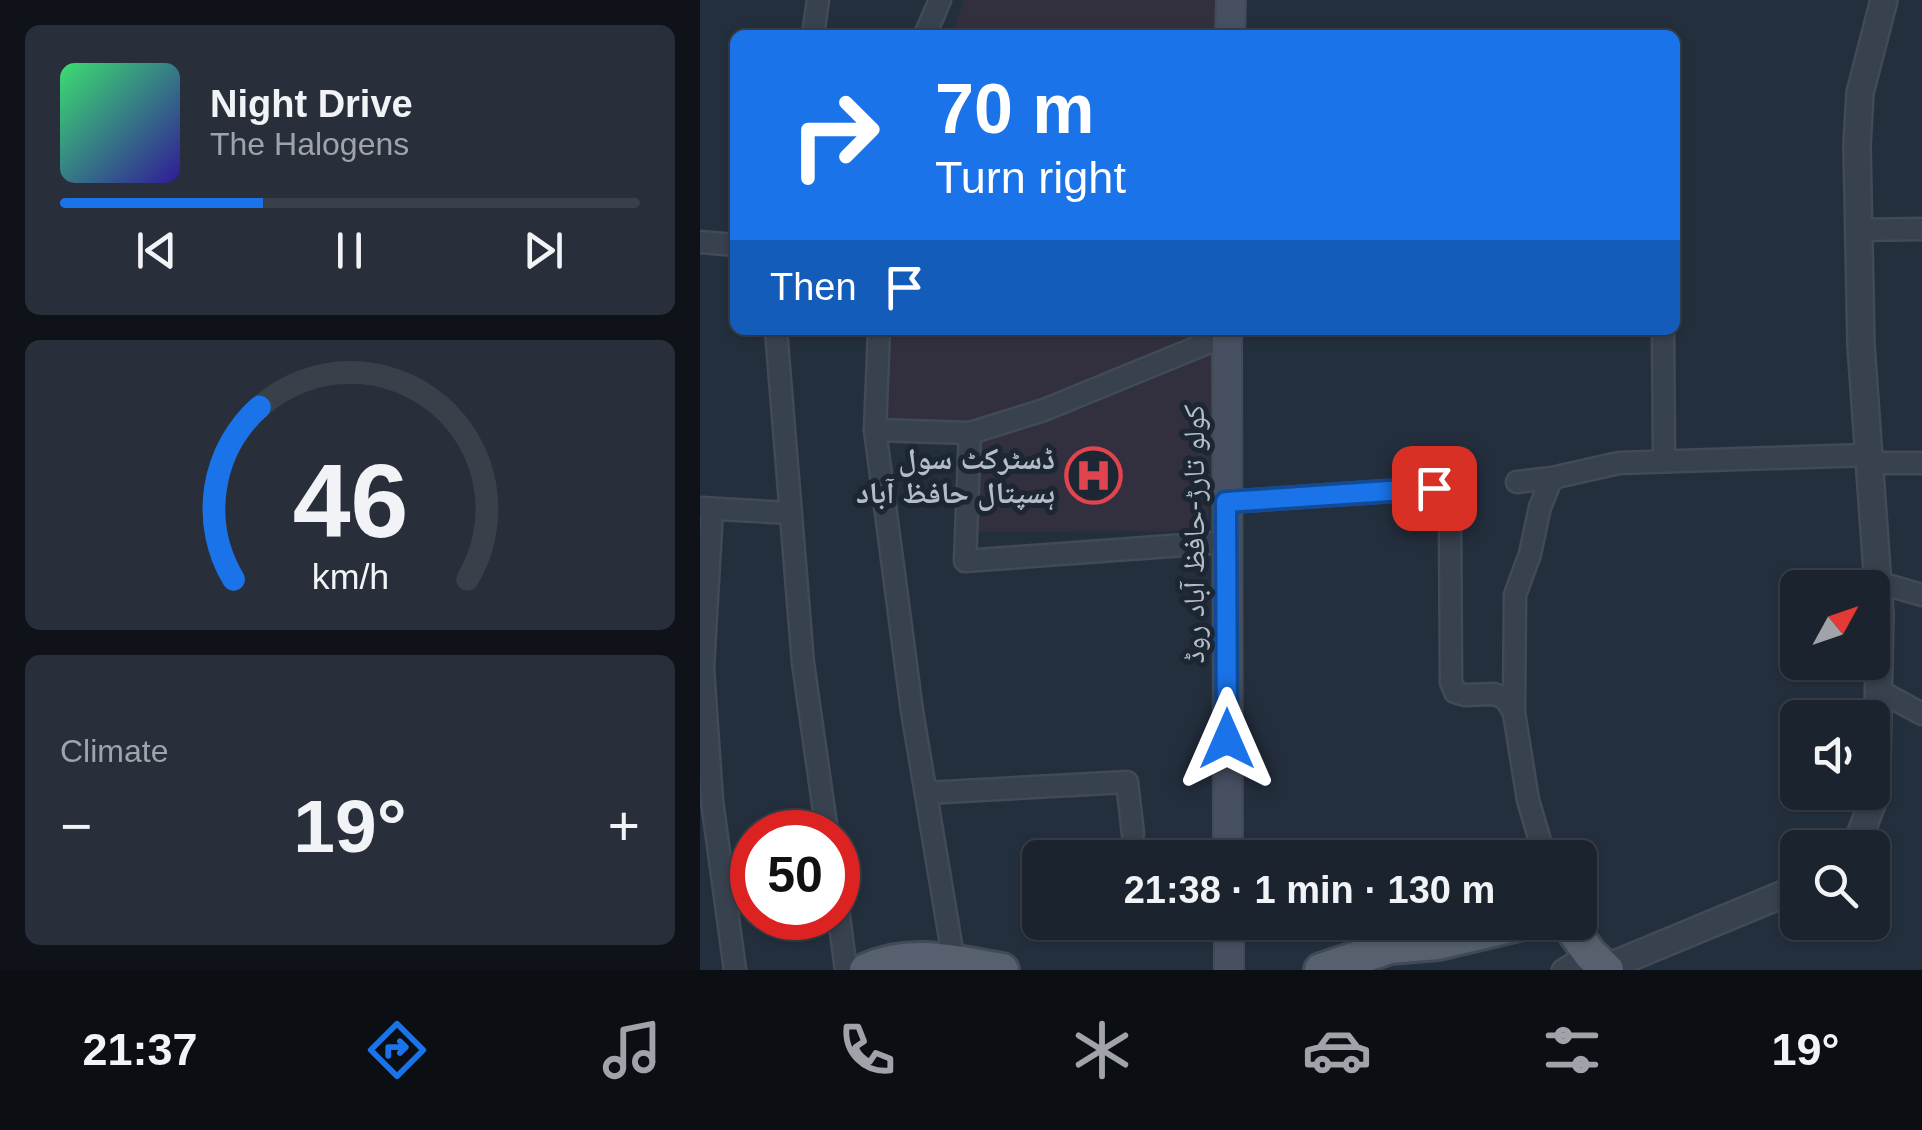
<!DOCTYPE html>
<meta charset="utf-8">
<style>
body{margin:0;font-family:Arial,"Noto Naskh Arabic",sans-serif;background:#282f3a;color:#f1f3f6;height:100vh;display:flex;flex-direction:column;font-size:38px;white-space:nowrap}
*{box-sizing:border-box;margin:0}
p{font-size:32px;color:#a0a4aa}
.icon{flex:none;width:55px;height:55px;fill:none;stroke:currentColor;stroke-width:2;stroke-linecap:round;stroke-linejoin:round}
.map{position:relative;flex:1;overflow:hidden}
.drawer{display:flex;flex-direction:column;gap:25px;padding:25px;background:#0f1319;width:700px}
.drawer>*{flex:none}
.hud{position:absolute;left:30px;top:30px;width:950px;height:305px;border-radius:15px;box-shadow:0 2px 8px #0004,0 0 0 2px #39404a;background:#1a73e8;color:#fff;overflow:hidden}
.needle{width:65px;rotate:50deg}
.fabs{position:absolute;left:1080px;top:570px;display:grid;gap:20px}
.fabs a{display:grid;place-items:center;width:110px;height:110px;border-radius:15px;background:#1b232e;box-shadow:0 2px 8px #0004,0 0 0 2px #39404a;font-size:50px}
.speed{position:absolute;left:30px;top:810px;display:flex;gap:20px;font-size:50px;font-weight:700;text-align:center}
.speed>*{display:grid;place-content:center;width:130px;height:130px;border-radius:50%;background:#1b232e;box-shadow:0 2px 8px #0004,0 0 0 2px #39404a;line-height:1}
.speed .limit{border:15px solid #d22;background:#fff;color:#111}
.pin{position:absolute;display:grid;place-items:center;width:85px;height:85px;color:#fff;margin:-42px;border-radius:20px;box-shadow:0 5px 15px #0006}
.me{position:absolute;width:110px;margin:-55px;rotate:0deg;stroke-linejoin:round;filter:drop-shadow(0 0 8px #0008)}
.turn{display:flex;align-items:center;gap:35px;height:210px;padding:0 40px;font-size:45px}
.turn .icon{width:130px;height:130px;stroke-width:2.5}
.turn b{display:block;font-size:70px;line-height:85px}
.then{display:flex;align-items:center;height:95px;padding:0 40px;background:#0003;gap:20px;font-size:38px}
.big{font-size:75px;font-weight:700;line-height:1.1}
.drawer .widget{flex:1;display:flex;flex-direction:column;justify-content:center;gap:15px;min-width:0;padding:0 35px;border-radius:15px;background:#282f3a}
.drawer .dial{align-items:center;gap:0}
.dial svg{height:260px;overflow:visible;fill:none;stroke:#39404a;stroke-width:7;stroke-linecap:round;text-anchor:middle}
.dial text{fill:#f1f3f6;stroke:none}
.song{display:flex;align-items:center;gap:30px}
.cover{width:120px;height:120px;border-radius:15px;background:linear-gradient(135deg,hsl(140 70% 55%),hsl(250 70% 35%))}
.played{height:10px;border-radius:5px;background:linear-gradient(90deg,#1a73e8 35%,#39404a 35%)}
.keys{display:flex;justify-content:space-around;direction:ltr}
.heat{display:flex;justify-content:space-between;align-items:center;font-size:55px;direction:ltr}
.trip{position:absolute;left:322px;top:840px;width:575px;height:100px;border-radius:15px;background:#1b232e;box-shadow:0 2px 8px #0004,0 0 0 2px #39404a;font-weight:700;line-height:100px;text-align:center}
.tab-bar{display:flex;height:160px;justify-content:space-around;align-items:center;background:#0b0e12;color:#a0a4aa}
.tab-bar .icon{width:70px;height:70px}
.tab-bar .selected{color:#1a73e8}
.tab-bar b{font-size:45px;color:#f1f3f6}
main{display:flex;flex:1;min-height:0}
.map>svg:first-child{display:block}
</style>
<main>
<section class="drawer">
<div class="widget">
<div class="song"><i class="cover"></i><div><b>Night Drive</b><p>The Halogens</p></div></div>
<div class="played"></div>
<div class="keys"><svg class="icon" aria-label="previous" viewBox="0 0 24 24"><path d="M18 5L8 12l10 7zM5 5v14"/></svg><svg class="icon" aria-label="pause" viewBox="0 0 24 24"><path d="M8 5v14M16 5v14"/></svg><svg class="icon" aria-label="next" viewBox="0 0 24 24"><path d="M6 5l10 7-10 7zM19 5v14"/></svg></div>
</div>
<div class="widget dial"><svg viewBox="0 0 100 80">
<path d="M14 69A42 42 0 1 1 86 69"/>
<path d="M14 69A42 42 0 0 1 22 16" stroke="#1a73e8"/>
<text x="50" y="56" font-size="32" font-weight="700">46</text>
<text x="50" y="72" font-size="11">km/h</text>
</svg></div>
<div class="widget"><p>Climate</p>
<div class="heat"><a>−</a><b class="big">19°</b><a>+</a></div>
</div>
</section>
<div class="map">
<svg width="1222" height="970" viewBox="0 0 1222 970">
<rect width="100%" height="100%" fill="#242f3e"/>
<g fill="#32303f">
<path d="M264,0H521L520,35H252Z"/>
<path d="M193,330H513L508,531L277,532L278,420L183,421Z"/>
</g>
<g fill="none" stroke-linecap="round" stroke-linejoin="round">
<defs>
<g id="minor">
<path d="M113,35L118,0"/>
<path d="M225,35L240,0"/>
<path d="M1157,230L1222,229"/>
<path d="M0,242L35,245"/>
<path d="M76,330L103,663L127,832"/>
<path d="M179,330L175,430L212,711L254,962"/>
<path d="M963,330L964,461"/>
<path d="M175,430L270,433L344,410L527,335"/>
<path d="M270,433L265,561L526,542"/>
<path d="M1168,463H1222"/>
<path d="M817,482L852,478L919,463L1167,455"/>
<path d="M526,502L734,488L745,492L750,504L751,682L755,692L765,695L794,694L806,699L814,713L828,800L845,858"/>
<path d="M2,508L90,513"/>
<path d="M12,509L3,668L12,801L35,970"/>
<path d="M1177,582L1222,595"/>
<path d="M1178,690L1222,714"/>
<path d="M814,713L815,595L830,554L840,507L852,478"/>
<path d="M226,793L427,782L433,834"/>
<path d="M138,909L146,970"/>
<path d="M863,970L890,954"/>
</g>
<g id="tertiary">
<path d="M1155,848L1172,804L1177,761L1180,614L1161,345L1157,145L1160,93L1184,0"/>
<path d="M905,968L1098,888"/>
</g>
<g id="secondary">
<path d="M530,35L531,0"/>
<path d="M527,330L528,858"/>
<path d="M529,922V970"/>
</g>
<g id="primary">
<path d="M867,922L890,954L907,970"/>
<path d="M166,970C211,950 255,962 302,970"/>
<path d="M621,970L690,947L738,943L827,922"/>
</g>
</defs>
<use href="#minor" stroke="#414a57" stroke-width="25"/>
<use href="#tertiary" stroke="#414a57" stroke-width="30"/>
<use href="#secondary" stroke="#414a57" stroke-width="32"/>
<use href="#primary" stroke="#414a57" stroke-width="38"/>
<use href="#minor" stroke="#38414e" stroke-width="20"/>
<use href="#tertiary" stroke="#38414e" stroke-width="25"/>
<use href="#secondary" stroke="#465061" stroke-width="28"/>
<use href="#primary" stroke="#56606e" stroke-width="32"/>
</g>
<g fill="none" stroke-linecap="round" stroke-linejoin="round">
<defs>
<path id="route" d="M527,739L526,502L734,488"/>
</defs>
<use href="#route" stroke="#114b97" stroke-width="25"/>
<use href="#route" stroke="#1a73e8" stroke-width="18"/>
</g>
<defs>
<symbol id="hospital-ring" viewBox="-11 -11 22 22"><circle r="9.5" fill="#1d2633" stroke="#e0444e" stroke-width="1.5"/><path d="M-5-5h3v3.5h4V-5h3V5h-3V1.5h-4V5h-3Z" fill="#e0444e"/></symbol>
</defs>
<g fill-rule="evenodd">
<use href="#hospital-ring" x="362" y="444" width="63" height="63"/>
</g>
<g text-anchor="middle" stroke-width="10" stroke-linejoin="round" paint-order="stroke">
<g font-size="30" font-weight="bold" fill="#b4bcc9" stroke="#1d2633" text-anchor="end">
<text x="355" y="469">ڈسٹرکٹ سول<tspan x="355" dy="34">ہسپتال حافظ آباد</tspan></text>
</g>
<g font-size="30" fill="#b4bcc9" stroke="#1d2633">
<text transform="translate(494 534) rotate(-90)" y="10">کولو تارڑ-حافظ آباد روڈ</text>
</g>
</g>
</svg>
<div class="fabs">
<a><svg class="needle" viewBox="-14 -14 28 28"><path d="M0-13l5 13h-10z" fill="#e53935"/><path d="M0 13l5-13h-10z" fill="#a0a4aa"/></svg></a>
<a><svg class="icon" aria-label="sound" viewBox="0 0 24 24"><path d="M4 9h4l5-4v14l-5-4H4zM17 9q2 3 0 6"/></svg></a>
<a><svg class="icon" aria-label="search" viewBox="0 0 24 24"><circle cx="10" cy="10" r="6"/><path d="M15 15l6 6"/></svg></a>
</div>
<div class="speed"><div class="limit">50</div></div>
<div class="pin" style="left:734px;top:488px;background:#d93025"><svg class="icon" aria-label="arrive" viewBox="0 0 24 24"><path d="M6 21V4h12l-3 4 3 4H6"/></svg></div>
<svg class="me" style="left:527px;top:739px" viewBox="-20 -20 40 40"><path d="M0-17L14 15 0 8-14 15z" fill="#1a73e8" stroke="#fff" stroke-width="4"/></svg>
<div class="trip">21:38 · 1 min · 130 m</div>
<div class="hud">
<div class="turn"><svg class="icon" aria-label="right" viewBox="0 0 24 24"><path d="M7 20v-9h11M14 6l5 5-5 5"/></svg><div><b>70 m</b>Turn right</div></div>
<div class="then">Then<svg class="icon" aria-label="arrive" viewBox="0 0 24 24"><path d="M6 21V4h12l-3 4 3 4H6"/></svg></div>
</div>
</div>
</main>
<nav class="tab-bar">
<b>21:37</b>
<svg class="icon selected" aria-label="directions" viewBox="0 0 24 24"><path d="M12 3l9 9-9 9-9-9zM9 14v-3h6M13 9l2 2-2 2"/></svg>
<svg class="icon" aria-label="music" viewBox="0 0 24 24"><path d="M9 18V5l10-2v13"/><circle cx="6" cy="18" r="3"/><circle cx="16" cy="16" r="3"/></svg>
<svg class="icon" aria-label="phone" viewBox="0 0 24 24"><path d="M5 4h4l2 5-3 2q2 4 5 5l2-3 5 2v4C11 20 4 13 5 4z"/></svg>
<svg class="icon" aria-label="climate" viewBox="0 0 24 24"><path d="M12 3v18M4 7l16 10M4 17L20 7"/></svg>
<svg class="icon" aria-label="car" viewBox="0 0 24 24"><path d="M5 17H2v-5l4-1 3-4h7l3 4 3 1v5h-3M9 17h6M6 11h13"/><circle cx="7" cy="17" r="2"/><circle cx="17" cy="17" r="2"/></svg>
<svg class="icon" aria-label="filters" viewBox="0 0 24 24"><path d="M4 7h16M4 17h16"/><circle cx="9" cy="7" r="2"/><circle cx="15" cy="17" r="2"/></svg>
<b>19°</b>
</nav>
